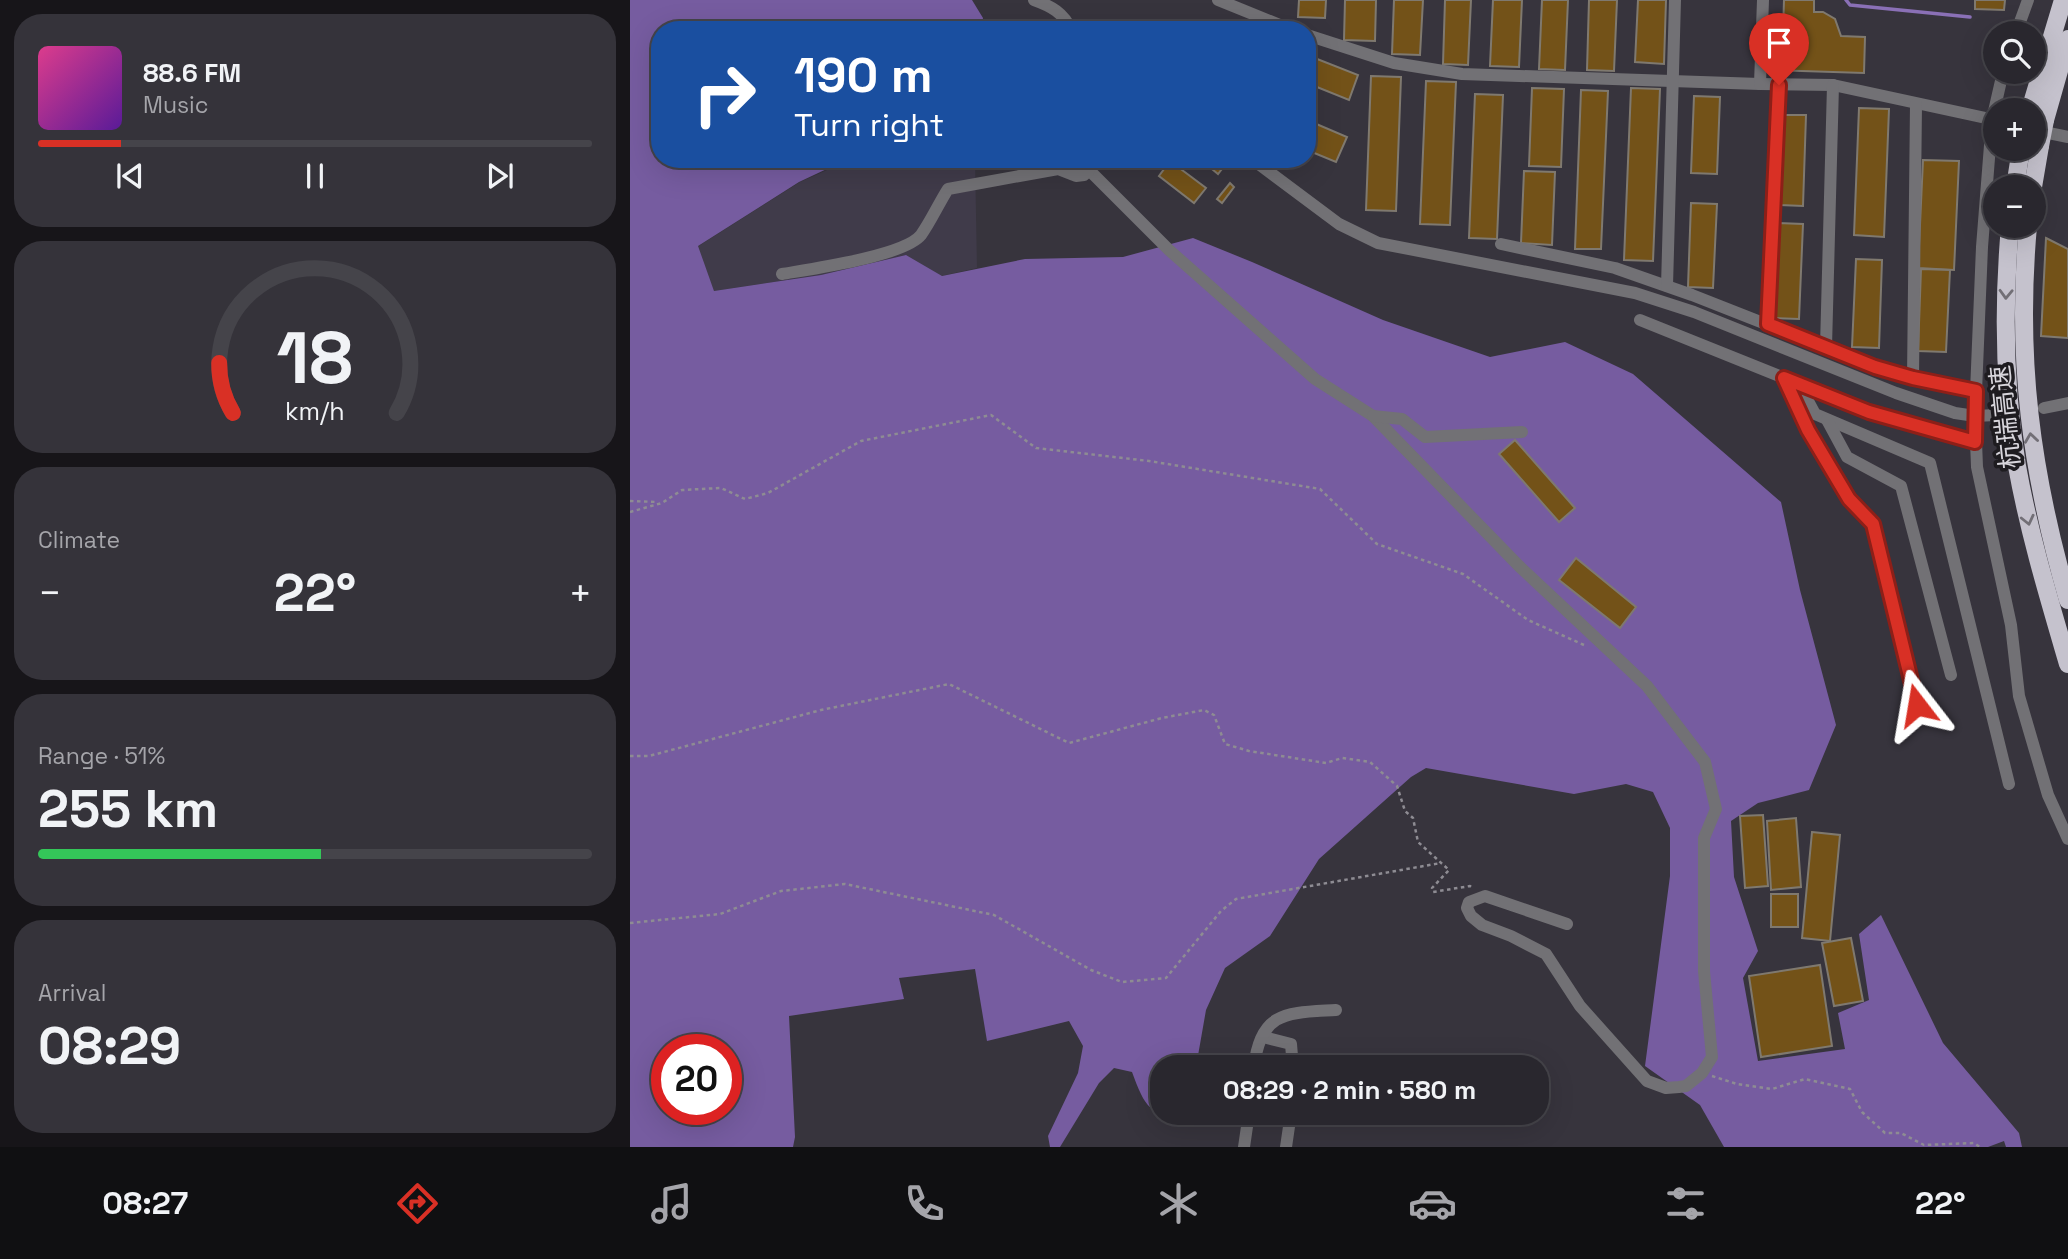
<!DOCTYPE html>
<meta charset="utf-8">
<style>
body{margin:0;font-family:"Space Grotesk","Noto Sans SC",sans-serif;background:#35333a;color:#f1f3f6;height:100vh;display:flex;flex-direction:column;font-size:26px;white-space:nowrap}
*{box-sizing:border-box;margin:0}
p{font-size:23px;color:#a5a5aa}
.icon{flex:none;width:38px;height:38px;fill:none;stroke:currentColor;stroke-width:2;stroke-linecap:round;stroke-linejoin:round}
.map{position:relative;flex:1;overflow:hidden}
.details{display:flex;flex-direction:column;gap:14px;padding:14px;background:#171519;width:630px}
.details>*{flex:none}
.guide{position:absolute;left:21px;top:21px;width:665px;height:147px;border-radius:28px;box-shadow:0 7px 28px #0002,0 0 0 2px #45444a;background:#1a4fa0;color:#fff;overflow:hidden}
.fabs{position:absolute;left:1353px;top:21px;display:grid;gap:14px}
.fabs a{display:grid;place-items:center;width:63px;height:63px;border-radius:50%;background:#29272e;box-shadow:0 7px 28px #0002,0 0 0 2px #45444a;font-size:35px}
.speed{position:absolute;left:21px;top:1034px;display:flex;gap:14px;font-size:35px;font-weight:700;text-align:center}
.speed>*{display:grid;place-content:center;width:91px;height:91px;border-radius:50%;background:#29272e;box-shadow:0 7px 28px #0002,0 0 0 2px #45444a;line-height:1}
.speed .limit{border:10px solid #d22;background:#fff;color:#111}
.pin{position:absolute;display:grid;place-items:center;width:60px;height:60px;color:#fff;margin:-72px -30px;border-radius:50% 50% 50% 0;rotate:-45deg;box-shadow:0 0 7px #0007}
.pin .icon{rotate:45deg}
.me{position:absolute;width:77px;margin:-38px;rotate:346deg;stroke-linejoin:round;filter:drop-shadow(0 0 5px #0008)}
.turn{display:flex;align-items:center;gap:24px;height:147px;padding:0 28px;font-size:32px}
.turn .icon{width:91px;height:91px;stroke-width:2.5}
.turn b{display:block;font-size:49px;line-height:60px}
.big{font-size:52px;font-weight:800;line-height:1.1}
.details .tile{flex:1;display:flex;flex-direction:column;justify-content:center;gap:10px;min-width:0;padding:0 24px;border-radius:28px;background:#35333a}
.details .dial{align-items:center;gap:0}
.dial svg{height:182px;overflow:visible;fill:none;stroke:#45444a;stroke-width:7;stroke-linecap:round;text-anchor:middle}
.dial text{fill:#f1f3f6;stroke:none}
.song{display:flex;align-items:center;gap:21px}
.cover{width:84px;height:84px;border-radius:10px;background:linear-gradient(135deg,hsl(330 70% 55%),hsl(270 70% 35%))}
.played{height:7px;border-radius:4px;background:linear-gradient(90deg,#d93025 15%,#45444a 15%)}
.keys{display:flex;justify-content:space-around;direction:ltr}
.heat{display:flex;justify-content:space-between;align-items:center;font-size:38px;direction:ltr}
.charge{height:10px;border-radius:5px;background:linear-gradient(90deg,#34c759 51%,#45444a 0)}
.trip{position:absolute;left:520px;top:1055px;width:399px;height:70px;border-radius:28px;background:#29272e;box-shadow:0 7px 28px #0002,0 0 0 2px #45444a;font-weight:800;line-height:70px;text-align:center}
.dock{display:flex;height:112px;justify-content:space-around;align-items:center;background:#101012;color:#a5a5aa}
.dock .icon{width:49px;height:49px}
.dock .current{color:#d93025}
.dock b{font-size:32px;color:#f1f3f6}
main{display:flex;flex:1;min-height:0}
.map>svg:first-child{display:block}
</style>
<main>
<section class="details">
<div class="tile">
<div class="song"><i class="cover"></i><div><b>88.6 FM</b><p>Music</p></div></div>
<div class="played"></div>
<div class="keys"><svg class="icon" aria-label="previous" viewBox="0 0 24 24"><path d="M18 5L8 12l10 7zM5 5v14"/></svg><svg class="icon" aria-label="pause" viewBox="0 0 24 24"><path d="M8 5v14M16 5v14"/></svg><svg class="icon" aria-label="next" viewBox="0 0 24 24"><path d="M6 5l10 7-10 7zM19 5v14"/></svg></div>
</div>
<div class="tile dial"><svg viewBox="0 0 100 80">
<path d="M14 69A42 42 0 1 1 86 69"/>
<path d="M14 69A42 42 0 0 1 8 47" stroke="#d93025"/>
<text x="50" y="56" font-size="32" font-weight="700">18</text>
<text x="50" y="72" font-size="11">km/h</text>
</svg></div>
<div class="tile"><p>Climate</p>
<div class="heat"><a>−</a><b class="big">22°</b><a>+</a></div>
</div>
<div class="tile"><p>Range · 51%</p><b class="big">255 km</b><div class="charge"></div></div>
<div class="tile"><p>Arrival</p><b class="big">08:29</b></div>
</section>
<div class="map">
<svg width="1438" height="1147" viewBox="0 0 1438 1147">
<rect width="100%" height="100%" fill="#37343d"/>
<path fill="#403b4a" d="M222,159H345L347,268L311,276L276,255L191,275L84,291L67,247L170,182Z"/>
<path fill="#765ca0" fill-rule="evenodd" d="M0,0H342L353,18L351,30H30V159H218L169,182L68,246L84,291L191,275L276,255L312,276L395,259L493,257L563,238L622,262L753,320L860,357L935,342L1003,374L1151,502L1170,590L1206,725L1179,790L1128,803L1101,821L1104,877L1128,951L1113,978L1128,1061L1215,1049L1208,1013L1239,1000L1229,934L1251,915L1313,1043L1389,1133L1392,1147H1376L1374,1141L1358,1147H1094L1070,1105L1015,1066L1040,876V828L1023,792L996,784L944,794L796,768L781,777L689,859L640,936L595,968L576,1010L566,1067L532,1068V1113H559L557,1120C519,1115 515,1107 502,1072L484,1068L469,1083L430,1147H420L418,1136L448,1073L453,1046L439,1021L357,1041L345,969L269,978L274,999L159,1016L165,1137L163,1147H0ZM37,1050H96V1110H37Z"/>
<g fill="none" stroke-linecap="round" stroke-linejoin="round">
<path stroke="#8a70b6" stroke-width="3.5" d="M1216,0L1220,5L1340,17"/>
</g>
<g fill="#735218" stroke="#7f796f" stroke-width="2">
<path d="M669,0H696L695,18L668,17Z"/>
<path d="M715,0H746L745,41L714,40Z"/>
<path d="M764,0H793L790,55L762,54Z"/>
<path d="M815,0H841L838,65L813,64Z"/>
<path d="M863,0H892L889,67L860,66Z"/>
<path d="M912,0H938L935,70L909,69Z"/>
<path d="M959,0H987L984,71L957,70Z"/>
<path d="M1008,0H1036L1034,64L1005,62Z"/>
<path d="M1154,0H1184V12H1193L1205,19L1211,36L1235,37L1234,73L1139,70L1140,47L1153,32Z"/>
<path d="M1345,0H1375L1374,10L1345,9Z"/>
<path d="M595,22L615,30H592Z"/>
<path d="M677,55L728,75L719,100L677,83Z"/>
<path d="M741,76L771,77L766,211L736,210Z"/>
<path d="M796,81L826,82L820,225L790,224Z"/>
<path d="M902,88L934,89L931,167L899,166Z"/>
<path d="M1001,88L1030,89L1023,261L994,260Z"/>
<path d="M951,90L978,91L971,249H945Z"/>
<path d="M845,94L873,95L867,239L839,238Z"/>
<path d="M1064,96L1090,97L1087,174L1061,173Z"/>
<path d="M1229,108L1259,109L1254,237L1224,235Z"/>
<path d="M1154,115H1176L1173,206L1150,205Z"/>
<path d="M677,120L717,137L706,162L677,150Z"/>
<path d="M570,159H596L598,161L588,174Z"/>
<path d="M1293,160L1329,161L1324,270L1288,268Z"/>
<path d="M540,161L576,188L564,203L529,176Z"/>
<path d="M894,171L925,172L922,245L891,243Z"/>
<path d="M600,183L604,187L592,203L587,199Z"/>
<path d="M1061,203L1087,204L1083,288L1058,287Z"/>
<path d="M1148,223L1173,224L1169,319L1144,318Z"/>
<path d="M1416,238L1438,249V338L1411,336Z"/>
<path d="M1226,259L1252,260L1249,348L1222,347Z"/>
<path d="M1291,269L1320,270L1316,352L1288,351Z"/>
<path d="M885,440L945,508L929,522L869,454Z"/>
<path d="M946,558L1006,607L990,628L929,580Z"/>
<path d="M1133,815L1138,886L1115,888L1110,816Z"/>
<path d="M1166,818L1171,887L1141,890L1137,821Z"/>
<path d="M1182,832L1210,835L1200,941L1172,938Z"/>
<rect x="1141" y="894" width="27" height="33"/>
<path d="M1221,938L1233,1001L1204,1006L1192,943Z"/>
<path d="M1190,965L1202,1046L1131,1057L1119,976Z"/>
</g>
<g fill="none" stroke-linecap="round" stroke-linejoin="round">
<g stroke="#8e8c93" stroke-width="2.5" stroke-dasharray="3.5 3.5" stroke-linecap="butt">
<path d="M0,501L28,502"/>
<path d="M0,512L32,503L52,490L91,488L115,499L138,493L231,441L361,415L406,448L519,461L690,489L747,544L833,574L898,620L954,645"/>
<path d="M0,756H19L191,710L319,684L439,743L532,718L574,710L584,715L595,744L619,751L696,763L712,758L740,762L767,786L775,811L783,818L788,842L819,870L802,888L803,892L840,886L843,888"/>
<path d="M0,923L90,914L151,891L215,884L364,915L461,970L492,982L536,978L591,911L606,899L811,863"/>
<path d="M1082,1076L1107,1084L1142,1089L1175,1079L1220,1089L1232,1112L1255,1133H1271L1294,1145L1344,1143L1350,1147"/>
</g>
<g stroke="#727175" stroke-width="12">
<path d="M404,0C421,6 434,13 441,30"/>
<path d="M588,0L662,30"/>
<path d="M1386,33L1398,0"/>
<path d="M677,35L764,63L832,74L1130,84L1203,85L1365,120"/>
<path d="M1373,72L1362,120L1352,247L1345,416L1347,467L1381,625L1389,696L1418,795L1438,839"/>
<path d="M1130,84L1133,0"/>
<path d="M1404,130L1438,137"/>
<path d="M622,159L709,224L748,243L1005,293L1064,312L1266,393L1325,413L1345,416L1366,415"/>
<path d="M459,170L539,250L685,379L743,416L889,566L1017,686L1075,762L1086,809L1074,838V971L1082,1057L1072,1073L1056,1086L1049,1087L1036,1088L1017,1081L950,1006L916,954L881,936L852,925L841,916L837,908L839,902L855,896L937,924"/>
<path d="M871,244L985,268L1062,295L1245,367L1346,391"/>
<path d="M152,274C181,269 274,256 291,235C301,221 309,203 318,189L428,169L446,176L454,175L459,170L461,159"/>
<path d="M1037,286L1045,0"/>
<path d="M1010,320L1239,412L1345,442"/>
<path d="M1138,324L1149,85"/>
<path d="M1196,347L1203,85"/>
<path d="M1154,378L1178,430L1219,499L1243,524L1287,705"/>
<path d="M1283,378L1286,104"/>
<path d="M1169,384L1185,414L1300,463L1379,784"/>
<path d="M1414,408L1438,403"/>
<path d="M743,416L772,419L795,437L892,432"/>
<path d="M1197,420L1217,457L1271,486L1321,675"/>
<path d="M633,1037L661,1044L663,1068"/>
<path d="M624,1068C630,1010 658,1013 706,1010"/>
<path d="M614,1147L619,1113"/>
<path d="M656,1147L661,1113"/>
</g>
<g stroke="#c5c2cd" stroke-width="18">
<path d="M1400,110L1433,0"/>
<path d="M1415,120L1438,39"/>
<path d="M1385,187L1391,149"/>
<path d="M1403,187L1410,146"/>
<path d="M1380,226C1373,306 1374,387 1387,466C1399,533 1419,599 1438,664"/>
<path d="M1398,226C1386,359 1401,472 1438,600"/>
</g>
<path stroke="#c5c2cd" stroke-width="18" d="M1410,146L1415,120"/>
</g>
<defs><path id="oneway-chevron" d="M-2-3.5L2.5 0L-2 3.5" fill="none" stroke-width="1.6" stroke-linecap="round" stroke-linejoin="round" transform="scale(1.75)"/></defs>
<g stroke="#726f76">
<use href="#oneway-chevron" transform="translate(1376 294) rotate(92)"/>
<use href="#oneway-chevron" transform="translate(1401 438) rotate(-98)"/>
<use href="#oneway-chevron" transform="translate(1398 520) rotate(77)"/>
</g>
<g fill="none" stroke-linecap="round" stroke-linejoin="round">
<defs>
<path id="route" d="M1149,85L1138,324L1245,367L1283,378L1346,391L1345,442L1239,412L1154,378L1178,430L1219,499L1243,524L1287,705"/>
</defs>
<use href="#route" stroke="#8d1f18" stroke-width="18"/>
<use href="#route" stroke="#d93025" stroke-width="12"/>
</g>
<g text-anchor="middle" stroke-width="7" stroke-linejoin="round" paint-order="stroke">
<g font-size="26" fill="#d8d6dc" stroke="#1e1c20">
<text transform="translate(1375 417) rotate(-96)" y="9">杭瑞高速</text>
</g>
</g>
</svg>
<div class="fabs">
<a><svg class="icon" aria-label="search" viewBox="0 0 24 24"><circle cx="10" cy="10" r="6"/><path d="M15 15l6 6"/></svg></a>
<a>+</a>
<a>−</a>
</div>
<div class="speed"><div class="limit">20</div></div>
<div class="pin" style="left:1149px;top:85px;background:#d93025"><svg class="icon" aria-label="arrive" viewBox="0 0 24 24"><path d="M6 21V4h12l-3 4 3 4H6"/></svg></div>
<svg class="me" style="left:1287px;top:705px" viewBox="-20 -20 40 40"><path d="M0-17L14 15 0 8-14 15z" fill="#d93025" stroke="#fff" stroke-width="4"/></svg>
<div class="trip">08:29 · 2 min · 580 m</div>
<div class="guide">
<div class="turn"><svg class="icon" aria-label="right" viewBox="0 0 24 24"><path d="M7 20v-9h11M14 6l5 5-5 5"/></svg><div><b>190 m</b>Turn right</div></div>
</div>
</div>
</main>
<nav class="dock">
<b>08:27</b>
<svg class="icon current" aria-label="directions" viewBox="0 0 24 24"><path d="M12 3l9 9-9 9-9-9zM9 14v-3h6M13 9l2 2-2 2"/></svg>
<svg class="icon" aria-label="music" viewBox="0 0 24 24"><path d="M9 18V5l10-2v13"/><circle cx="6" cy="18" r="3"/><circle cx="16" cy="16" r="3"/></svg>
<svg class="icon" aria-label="phone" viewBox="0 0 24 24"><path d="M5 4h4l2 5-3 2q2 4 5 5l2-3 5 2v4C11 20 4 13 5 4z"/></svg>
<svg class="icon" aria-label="climate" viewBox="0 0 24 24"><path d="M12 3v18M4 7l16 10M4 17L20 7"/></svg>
<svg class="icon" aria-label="car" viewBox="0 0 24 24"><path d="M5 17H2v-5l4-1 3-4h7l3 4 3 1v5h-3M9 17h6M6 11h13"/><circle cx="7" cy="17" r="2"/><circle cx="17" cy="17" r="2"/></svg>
<svg class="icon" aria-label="filters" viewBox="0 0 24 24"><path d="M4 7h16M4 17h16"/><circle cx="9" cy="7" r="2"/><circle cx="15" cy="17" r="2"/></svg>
<b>22°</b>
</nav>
